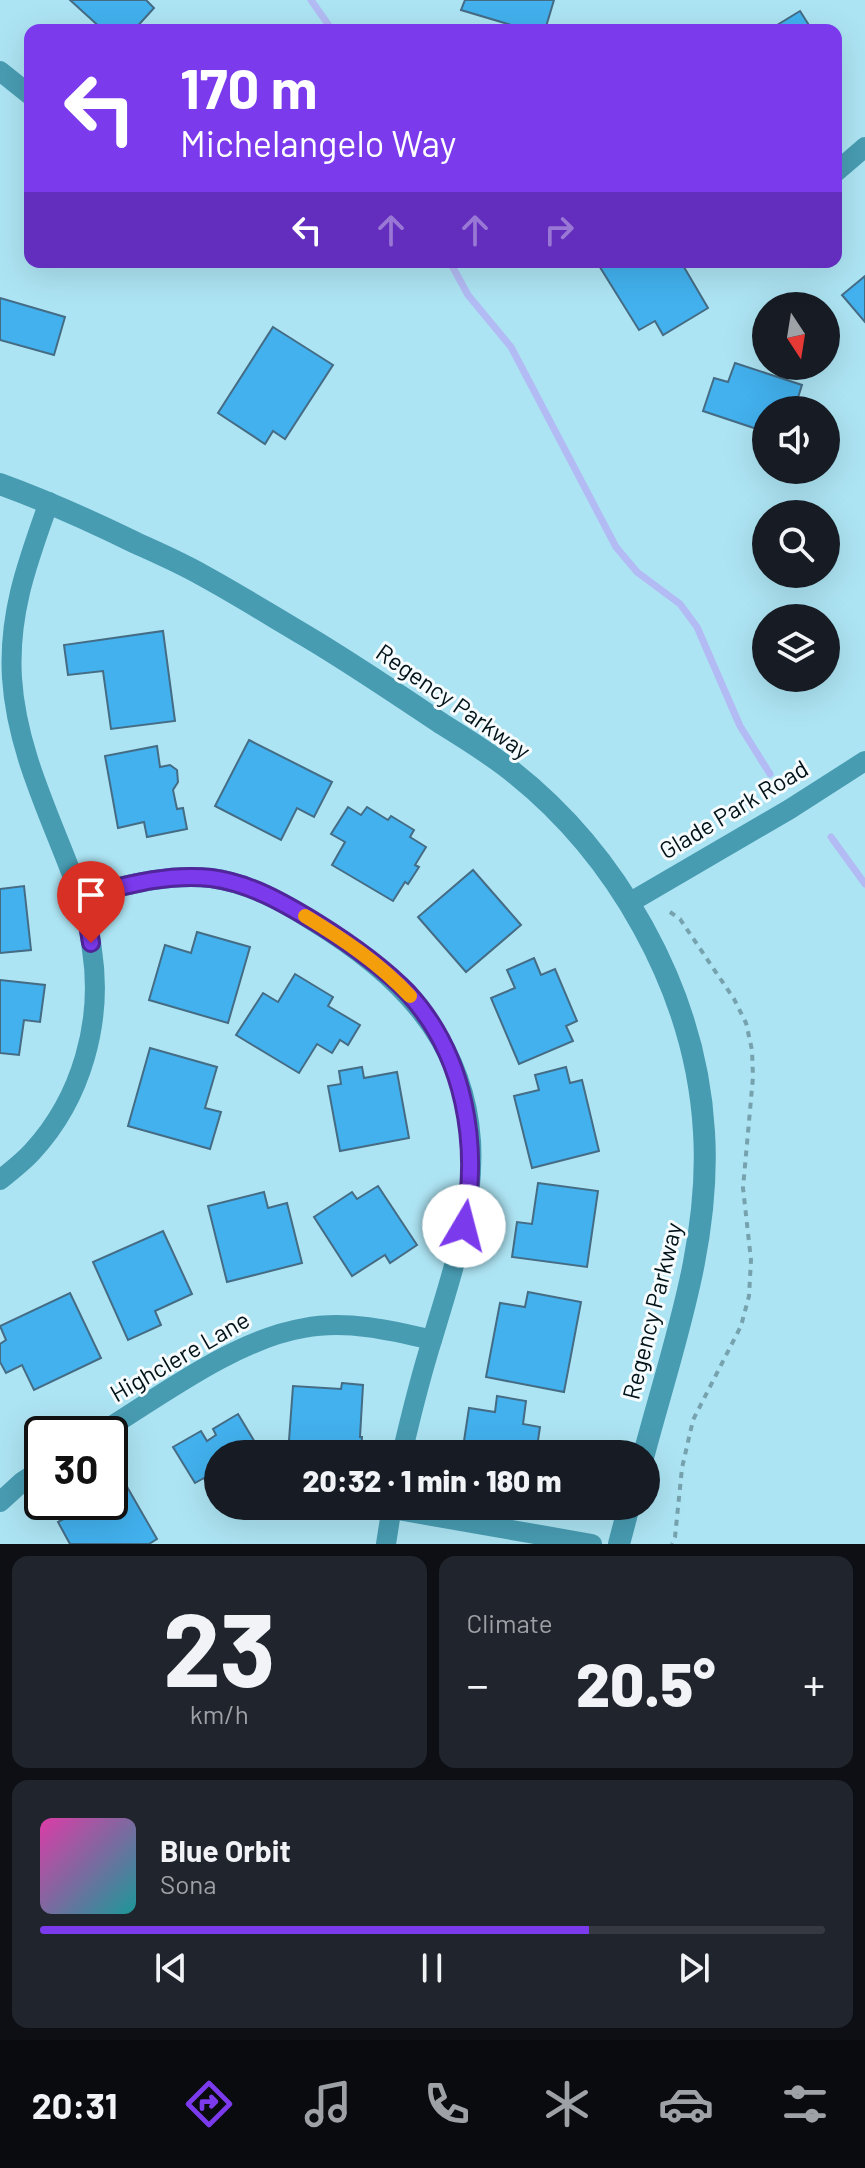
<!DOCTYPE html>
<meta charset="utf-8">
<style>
body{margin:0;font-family:Barlow,sans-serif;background:#20242c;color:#f1f3f6;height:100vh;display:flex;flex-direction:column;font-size:30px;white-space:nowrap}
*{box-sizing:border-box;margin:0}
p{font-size:26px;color:#9ea1a6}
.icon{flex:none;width:44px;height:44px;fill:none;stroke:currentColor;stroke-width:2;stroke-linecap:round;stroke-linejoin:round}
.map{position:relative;height:1544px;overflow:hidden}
.side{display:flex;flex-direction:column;gap:12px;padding:12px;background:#0d0f14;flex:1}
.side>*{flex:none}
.top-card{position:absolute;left:24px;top:24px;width:818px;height:244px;border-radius:16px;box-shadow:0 8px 32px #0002;background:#7c3aed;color:#fff;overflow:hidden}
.needle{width:52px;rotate:168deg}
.controls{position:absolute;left:752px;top:292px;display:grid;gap:16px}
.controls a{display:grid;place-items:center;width:88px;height:88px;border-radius:50%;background:#171b24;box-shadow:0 8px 32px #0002;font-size:40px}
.speed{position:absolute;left:24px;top:1416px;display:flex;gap:16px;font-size:40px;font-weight:700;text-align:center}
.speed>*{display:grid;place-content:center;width:104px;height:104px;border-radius:50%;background:#171b24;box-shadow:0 8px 32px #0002;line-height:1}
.speed .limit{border:4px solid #111;border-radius:12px;background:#fff;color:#111}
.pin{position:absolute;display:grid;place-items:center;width:68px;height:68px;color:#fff;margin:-82px -34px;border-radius:50% 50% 50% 0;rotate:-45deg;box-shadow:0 0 8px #0007}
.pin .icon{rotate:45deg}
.me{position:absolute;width:88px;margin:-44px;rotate:8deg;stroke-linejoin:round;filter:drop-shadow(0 0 6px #0008)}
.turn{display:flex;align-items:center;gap:28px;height:168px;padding:0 24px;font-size:36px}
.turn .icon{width:104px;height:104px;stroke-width:2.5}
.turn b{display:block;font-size:56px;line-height:68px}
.lanes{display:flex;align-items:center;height:76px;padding:0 24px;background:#0003;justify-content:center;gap:40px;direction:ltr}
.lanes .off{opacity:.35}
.big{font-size:60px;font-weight:800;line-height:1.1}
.side .widget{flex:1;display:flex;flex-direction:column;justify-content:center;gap:12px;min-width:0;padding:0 28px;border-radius:16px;background:#20242c}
.side .dial{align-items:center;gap:0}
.dial b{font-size:104px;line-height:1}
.song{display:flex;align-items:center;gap:24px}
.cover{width:96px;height:96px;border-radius:12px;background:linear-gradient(135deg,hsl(320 70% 55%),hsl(180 70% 35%))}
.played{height:8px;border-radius:4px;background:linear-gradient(90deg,#7c3aed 70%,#363941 70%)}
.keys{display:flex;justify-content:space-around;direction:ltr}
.heat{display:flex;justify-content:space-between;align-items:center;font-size:44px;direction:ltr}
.side .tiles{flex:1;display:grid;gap:12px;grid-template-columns:1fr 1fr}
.widget:last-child{grid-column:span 2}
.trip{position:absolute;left:204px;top:1440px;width:456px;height:80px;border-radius:40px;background:#171b24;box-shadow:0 8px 32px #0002;font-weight:800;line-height:80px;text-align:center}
.menu{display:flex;height:128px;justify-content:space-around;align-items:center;background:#090b0e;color:#9ea1a6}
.menu .icon{width:56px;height:56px}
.menu .selected{color:#7c3aed}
.menu b{font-size:36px;color:#f1f3f6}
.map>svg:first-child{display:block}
</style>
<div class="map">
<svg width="865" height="1544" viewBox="0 0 865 1544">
<rect width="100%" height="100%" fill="#ade4f3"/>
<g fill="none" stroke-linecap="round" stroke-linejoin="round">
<g stroke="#b2bbf3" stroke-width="7">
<path d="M311,0L332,30"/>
<path d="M450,262L468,295L511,347L616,547L637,572L680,604L697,627L740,726L770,774"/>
<path d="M831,837L865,884"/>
</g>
</g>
<g fill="#42b1ee" stroke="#456c85" stroke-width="2">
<path d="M70,0H146L154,8L134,30H103Z"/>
<path d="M465,0H554L545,30H528L461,10Z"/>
<path d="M800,11L812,30H769Z"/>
<path d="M601,262H681L708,308L663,335L655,321L639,330L598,264Z"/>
<path d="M865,276V322L842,295Z"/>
<path d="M0,298L65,317L54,355L0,340Z"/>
<path d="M273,327L333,365L285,439L273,431L265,444L218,413Z"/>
<path d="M735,363L802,385L794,410H766V432L703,411L714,378L728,382Z"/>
<path d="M163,631L175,721L111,729L103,671L68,675L64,645Z"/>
<path d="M249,740L332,782L314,817L297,808L281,840L215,806Z"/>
<path d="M157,746L160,767L170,765L177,770L178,782L173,790L177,809L183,808L187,829L147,837L144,822L118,828L105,756Z"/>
<path d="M348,807L361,815L367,807L388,820L391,816L414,830L410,837L426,847L415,865L419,867L408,884L405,882L393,901L332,865L345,842L331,834Z"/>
<path d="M473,870L521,925L466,972L418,917Z"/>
<path d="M24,886L31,950L0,953V889Z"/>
<path d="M197,932L250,947L228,1023L149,1000L165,945L191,953Z"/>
<path d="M534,958L541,975L555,969L577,1021L566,1026L573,1041L519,1064L491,998L515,988L507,970Z"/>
<path d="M295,974L333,997L328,1006L360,1025L348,1045L340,1040L332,1053L317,1044L299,1073L236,1035L263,993L278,1002Z"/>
<path d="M0,980L45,985L40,1022L24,1020L19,1055L0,1053Z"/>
<path d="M150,1048L217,1067L205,1108L221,1112L210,1149L128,1126Z"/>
<path d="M362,1067L364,1078L397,1072L409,1138L340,1151L328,1086L341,1084L339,1071Z"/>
<path d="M566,1067L570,1083L582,1080L599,1151L532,1168L514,1096L539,1090L535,1075Z"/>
<path d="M538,1183L598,1191L587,1267L512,1257L517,1222L532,1224Z"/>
<path d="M378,1186L417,1245L390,1263L385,1255L352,1276L314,1217L352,1192L357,1199Z"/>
<path d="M264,1192L268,1208L287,1203L302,1263L227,1282L208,1206Z"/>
<path d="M163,1231L192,1294L155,1311L161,1325L128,1340L93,1262Z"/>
<path d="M528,1292L581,1302L564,1392L486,1377L500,1303L525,1307Z"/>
<path d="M70,1293L101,1358L34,1390L22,1365L6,1373L0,1362V1344L6,1340L0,1326Z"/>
<path d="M342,1383L363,1385L360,1437H362L361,1454H288L293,1386L341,1389Z"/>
<path d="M497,1396L526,1401L523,1424L540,1427L536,1454H477L478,1443L464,1441L469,1408L495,1412Z"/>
<path d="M238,1414L262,1454H218L217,1501L204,1478L195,1483L173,1447L201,1431L207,1441L216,1435L213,1429Z"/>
<path d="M126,1485L157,1539L149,1544H70L58,1522L95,1502H110V1494Z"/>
</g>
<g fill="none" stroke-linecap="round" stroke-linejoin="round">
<path stroke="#76a2ae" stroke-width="4" stroke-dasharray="6 6" stroke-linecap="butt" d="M670,912L680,919L734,999L746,1023L752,1050L753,1077L743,1188L751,1260L749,1296L741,1326L693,1420L682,1468L675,1537L672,1544"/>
<g stroke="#489cb2" stroke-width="20">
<path d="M0,71L30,95"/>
<path d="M836,172L865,147"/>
<path d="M80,897C124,886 166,873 211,878C248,883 281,901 311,920C395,971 464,1036 471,1141C475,1210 452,1272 433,1337C421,1375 411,1415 402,1454"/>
<path d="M629,903L790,809L865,761"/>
<path d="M0,1180C11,1171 23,1162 32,1152C82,1098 103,1021 92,950C90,936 89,921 84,908C59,832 17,759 12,678C8,613 28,561 49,502"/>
<path d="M99,1434C159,1397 236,1339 304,1328C346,1320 391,1330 432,1340"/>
<path d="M0,1502L22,1482L42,1469"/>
<path d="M392,1509L592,1544"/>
<path d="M386,1544L392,1506"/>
</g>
<g stroke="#489cb2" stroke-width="22">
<path d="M0,484C47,501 91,521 136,543C158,553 181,563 202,575C237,594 272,616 306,636C353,664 397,694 442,724C463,737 484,750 504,765C616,850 696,990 704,1132C711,1243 672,1348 644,1454"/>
<path d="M619,1544L629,1506"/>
</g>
</g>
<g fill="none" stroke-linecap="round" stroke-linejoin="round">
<defs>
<path id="route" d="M91,943L86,912L80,897C124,886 166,873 211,878C250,883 284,903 317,923C349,943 381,965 408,993C465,1055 480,1145 464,1226"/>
</defs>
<use href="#route" stroke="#51269a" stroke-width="20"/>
<use href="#route" stroke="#7c3aed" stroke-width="14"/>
<path stroke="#f59e0b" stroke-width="14" d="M305,916C343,939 379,963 410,996"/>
</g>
<g text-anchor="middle" stroke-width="6" stroke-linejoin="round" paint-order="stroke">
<g font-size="24" fill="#011319" stroke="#f6fbfd">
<text transform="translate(453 702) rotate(35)" y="8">Regency Parkway</text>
<text transform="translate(734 810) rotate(-31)" y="8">Glade Park Road</text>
<text transform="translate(653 1311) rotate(-76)" y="8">Regency Parkway</text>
<text transform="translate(180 1357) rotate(-30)" y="8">Highclere Lane</text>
</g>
</g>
</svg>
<div class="controls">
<a><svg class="needle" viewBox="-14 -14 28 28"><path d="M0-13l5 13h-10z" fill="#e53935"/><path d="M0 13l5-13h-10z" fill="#9ea1a6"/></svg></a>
<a><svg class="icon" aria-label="sound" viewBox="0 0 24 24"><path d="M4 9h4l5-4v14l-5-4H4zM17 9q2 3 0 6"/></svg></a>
<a><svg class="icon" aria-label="search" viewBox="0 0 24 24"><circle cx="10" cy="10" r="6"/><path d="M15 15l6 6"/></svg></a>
<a><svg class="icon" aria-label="layers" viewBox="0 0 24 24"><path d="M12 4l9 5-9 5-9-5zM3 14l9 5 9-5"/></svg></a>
</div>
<div class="speed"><div class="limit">30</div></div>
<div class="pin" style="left:91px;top:943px;background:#d93025"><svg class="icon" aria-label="arrive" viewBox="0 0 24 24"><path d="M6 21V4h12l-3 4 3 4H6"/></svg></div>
<svg class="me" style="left:464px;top:1226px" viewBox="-20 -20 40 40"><circle r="19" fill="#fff"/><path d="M0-13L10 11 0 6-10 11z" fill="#7c3aed"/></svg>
<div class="trip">20:32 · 1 min · 180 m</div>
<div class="top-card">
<div class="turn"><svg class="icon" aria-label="left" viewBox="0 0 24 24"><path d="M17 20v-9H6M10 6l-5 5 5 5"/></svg><div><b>170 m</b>Michelangelo Way</div></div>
<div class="lanes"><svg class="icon" aria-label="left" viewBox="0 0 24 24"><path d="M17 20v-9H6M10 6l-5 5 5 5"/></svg><svg class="icon off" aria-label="ahead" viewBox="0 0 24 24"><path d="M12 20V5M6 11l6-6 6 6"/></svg><svg class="icon off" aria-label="ahead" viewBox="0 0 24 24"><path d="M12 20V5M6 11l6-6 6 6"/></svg><svg class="icon off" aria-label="right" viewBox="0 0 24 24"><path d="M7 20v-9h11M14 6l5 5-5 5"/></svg></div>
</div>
</div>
<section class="side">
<div class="tiles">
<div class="widget dial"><b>23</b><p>km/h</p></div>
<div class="widget"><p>Climate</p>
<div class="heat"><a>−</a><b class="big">20.5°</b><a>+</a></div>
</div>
<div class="widget">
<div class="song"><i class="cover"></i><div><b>Blue Orbit</b><p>Sona</p></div></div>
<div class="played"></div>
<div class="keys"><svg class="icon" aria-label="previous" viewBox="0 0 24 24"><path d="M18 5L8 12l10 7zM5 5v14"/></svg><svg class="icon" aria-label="pause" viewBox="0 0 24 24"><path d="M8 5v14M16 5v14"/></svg><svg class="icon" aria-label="next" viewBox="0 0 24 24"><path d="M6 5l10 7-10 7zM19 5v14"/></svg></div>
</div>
</div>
</section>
<nav class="menu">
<b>20:31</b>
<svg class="icon selected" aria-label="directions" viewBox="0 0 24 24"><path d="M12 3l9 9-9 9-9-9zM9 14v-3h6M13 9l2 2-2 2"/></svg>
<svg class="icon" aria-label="music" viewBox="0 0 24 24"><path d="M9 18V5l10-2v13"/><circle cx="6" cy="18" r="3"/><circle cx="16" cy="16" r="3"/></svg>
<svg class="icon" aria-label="phone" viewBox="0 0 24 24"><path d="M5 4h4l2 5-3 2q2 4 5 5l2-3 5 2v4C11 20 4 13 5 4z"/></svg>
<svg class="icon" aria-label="climate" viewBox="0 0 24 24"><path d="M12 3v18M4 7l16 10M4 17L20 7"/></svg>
<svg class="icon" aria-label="car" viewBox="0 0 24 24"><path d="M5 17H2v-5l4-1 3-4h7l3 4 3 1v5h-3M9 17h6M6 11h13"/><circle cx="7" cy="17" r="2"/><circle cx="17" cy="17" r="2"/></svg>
<svg class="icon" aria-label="filters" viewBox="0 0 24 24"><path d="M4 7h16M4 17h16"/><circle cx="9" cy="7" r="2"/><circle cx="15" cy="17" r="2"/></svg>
</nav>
